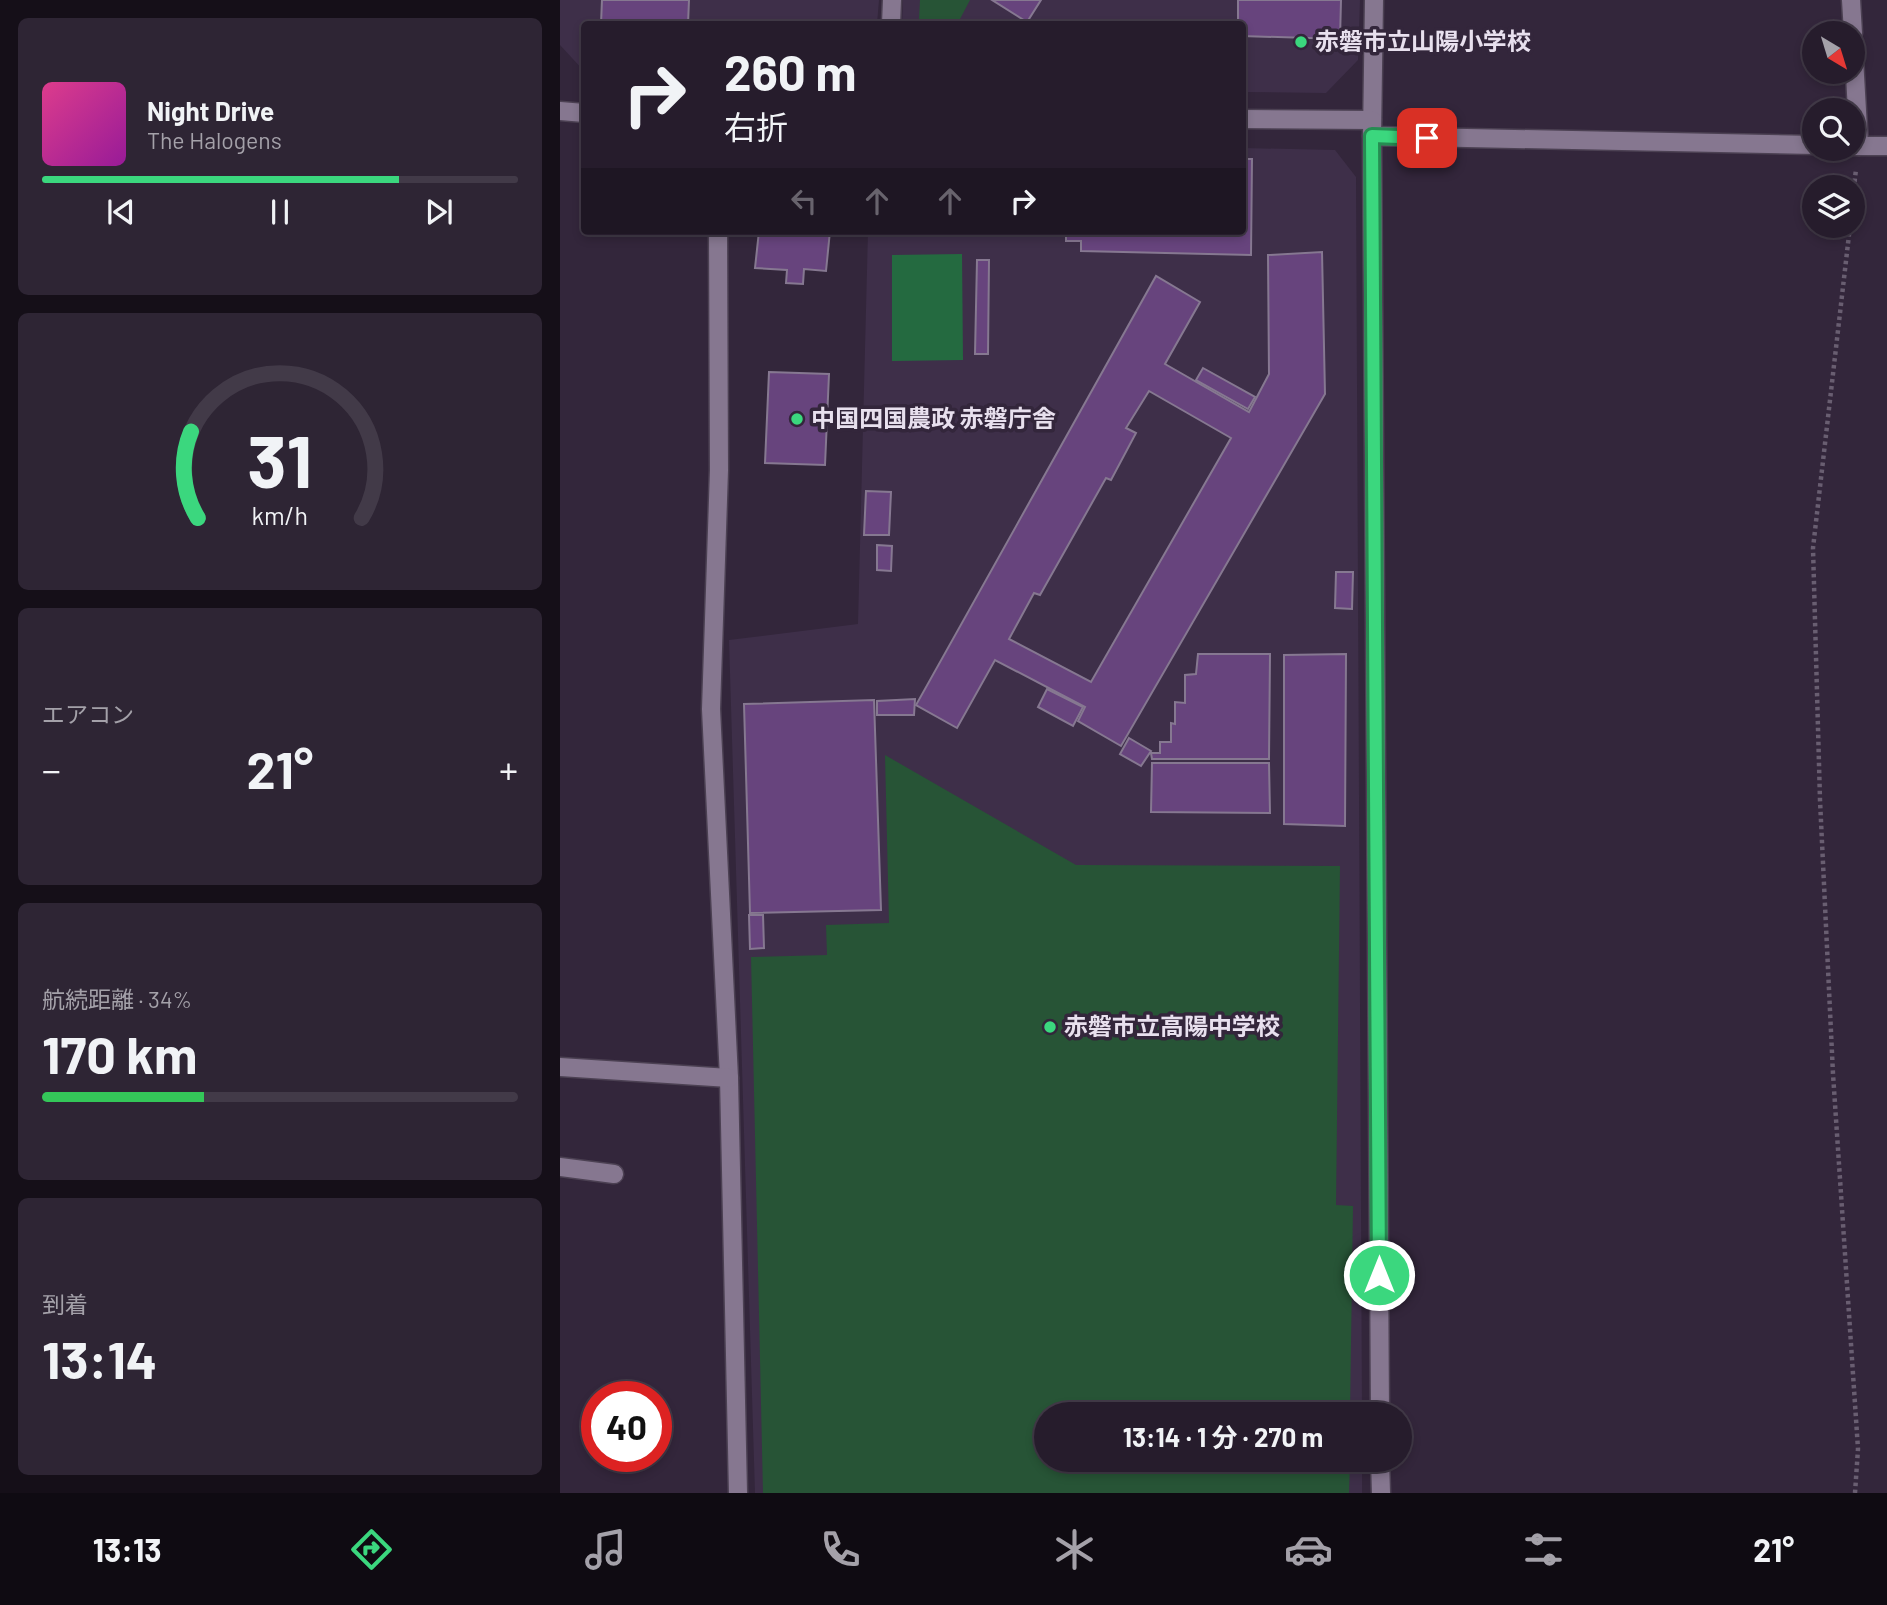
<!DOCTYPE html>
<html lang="ja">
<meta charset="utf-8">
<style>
body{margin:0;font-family:Barlow,"Noto Sans JP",sans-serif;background:#2e2534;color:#f1f3f6;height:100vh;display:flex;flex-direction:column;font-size:26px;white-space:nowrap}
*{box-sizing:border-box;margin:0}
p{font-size:23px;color:#a4a1a9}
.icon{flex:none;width:38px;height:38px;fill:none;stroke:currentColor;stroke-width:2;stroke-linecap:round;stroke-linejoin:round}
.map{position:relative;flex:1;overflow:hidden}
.sheet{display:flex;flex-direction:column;gap:18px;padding:18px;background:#150f18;width:560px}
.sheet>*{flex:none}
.guide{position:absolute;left:21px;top:21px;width:665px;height:214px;border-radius:7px;box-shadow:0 4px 10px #0003,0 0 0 2px #423a48;background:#261c2c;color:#f1f3f6;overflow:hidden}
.needle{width:46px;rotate:142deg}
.tools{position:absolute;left:1242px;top:21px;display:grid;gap:14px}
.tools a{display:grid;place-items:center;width:63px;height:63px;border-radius:50%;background:#261c2c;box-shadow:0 4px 10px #0003,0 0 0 2px #423a48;font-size:35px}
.speed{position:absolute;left:21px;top:1381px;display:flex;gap:14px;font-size:35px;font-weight:700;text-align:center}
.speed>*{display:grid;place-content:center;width:91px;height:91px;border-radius:50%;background:#261c2c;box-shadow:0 4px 10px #0003,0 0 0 2px #423a48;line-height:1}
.speed .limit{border:10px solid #d22;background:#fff;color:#111}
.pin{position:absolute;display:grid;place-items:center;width:60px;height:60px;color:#fff;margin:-30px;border-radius:14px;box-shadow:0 4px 10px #0006}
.me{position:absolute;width:77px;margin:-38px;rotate:0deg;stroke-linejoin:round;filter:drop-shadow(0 0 5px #0008)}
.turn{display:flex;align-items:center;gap:24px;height:147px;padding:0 28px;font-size:32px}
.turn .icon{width:91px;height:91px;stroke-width:2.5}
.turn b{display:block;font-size:49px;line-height:60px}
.lanes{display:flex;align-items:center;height:66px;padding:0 28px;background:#0003;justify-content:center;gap:35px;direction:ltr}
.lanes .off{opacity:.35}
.big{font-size:52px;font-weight:700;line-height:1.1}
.sheet .card{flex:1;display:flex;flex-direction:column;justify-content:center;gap:10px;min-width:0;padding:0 24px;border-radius:10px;background:#2e2534}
.sheet .dial{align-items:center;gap:0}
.dial svg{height:182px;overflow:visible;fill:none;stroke:#423a48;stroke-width:7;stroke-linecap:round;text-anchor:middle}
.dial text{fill:#f1f3f6;stroke:none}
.song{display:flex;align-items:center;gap:21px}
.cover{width:84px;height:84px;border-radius:10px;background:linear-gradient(135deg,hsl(330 70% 55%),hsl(300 70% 35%))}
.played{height:7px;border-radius:4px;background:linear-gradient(90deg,#3bd77e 75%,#423a48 75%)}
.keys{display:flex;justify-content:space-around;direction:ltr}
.heat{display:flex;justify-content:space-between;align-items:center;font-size:38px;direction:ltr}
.charge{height:10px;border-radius:5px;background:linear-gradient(90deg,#34c759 34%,#423a48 0)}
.trip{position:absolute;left:474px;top:1402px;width:378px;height:70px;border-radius:35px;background:#261c2c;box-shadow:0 4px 10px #0003,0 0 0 2px #423a48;font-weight:700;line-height:70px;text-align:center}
.tabs{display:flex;height:112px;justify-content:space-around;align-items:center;background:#0f0b12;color:#a4a1a9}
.tabs .icon{width:49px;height:49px}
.tabs .on{color:#3bd77e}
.tabs b{font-size:32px;color:#f1f3f6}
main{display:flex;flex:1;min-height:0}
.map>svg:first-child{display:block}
</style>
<main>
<section class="sheet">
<div class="card">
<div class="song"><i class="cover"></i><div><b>Night Drive</b><p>The Halogens</p></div></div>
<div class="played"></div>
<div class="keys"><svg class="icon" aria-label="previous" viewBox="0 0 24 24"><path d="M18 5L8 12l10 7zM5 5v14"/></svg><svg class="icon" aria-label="pause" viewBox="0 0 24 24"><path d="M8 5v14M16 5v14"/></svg><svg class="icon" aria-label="next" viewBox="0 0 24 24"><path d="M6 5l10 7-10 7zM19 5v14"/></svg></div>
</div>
<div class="card dial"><svg viewBox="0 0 100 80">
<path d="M14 69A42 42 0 1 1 86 69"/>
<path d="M14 69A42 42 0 0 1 11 31" stroke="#3bd77e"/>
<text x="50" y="56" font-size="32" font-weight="700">31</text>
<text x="50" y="72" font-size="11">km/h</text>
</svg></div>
<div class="card"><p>エアコン</p>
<div class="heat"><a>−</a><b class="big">21°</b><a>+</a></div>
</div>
<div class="card"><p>航続距離 · 34%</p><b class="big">170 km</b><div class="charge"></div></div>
<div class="card"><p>到着</p><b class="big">13:14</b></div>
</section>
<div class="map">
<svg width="1327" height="1493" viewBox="0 0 1327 1493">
<rect width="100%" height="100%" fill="#33263b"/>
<g fill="#3e2f49">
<path d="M0,0H319L317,24H24V71L0,45Z"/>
<path d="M343,0H800L798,60L766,93L683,92L682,24H342Z"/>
<path d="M683,148L775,150L796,177L802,1414H486V1460H802V1493H195L169,640L298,624L308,231H682Z"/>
</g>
<g fill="#275436">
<path d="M360,0H410L400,19H359Z"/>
<path d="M325,755L516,865L780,866L776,1205L793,1206L790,1414H486V1460H790L789,1493H203L191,957L267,955L266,925L329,923Z"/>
</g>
<path fill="#246a40" d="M402,254L403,360L332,361V255Z"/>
<g fill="#67447d" stroke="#867891" stroke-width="2" fill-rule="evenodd">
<path d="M42,0H129L128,24H41Z"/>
<path d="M432,0H481L467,22Z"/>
<path d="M678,0H781L780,39L682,36V24H678Z"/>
<path d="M682,159H692L691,255L521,251V241H506V231H682Z"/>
<path d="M199,231H270L266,271L244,269L243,284L226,283L227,270L195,268Z"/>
<path d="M762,252L765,394L561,746L518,721L525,707L435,660L397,728L356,705L596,276L640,302L605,364L689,412L709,374L708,255ZM589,391L671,438L531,682L449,639L474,593L480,595L546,478L551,480L576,433L566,428Z"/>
<path d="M417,260H429L428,354H415Z"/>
<path d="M643,368L695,397L688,409L636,380Z"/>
<path d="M209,372L269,374L265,465L205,463Z"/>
<path d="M306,491L331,492L329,535H304Z"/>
<path d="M317,545L332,546L331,571L317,570Z"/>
<path d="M776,572H793L792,609L775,608Z"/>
<path d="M638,654H710L709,759H592L591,753H600V742H611V723L615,724V702L625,703V675L636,674Z"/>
<path d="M786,654L785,826L724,824V655Z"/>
<path d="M487,689L523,707L513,726L478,707Z"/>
<path d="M355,699L354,715H317V701Z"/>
<path d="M314,700L321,910L190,913L184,704Z"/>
<path d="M569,738L591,751L581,766L560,754Z"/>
<path d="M592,763H709L710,813L591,812Z"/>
<path d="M189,915H203L204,948L190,949Z"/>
</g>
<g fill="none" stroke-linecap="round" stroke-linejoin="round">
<defs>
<g id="minor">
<path d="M814,0L812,136L820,1414"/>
<path d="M1291,0L1293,33"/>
<path d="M331,24L332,0"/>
<path d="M1293,40L1299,146"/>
<path d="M0,111L24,113"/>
<path d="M682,119L812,120"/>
<path d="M812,136L1255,145"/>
<path d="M1293,146H1327"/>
<path d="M158,231L159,470L151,709L169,1078L178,1493"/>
<path d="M0,1067L169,1078"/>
<path d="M0,1167L54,1174"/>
<path d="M820,1460L821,1493"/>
</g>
</defs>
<use href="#minor" stroke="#4c4153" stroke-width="21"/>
<g stroke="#695e71" stroke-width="4.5" stroke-dasharray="3.5 3.5" stroke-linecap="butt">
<path d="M1293,196L1296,169"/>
<path d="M1290,226L1253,548L1260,800L1273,1074L1298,1449L1295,1493"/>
</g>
<use href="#minor" stroke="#867790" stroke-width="18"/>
</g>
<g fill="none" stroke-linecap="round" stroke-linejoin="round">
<defs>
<path id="route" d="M819,1275L812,136L867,138"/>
</defs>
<use href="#route" stroke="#268c52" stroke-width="18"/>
<use href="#route" stroke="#3bd77e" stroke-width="12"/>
</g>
<g fill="#3bd77e" stroke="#33263b" stroke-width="2.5">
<circle cx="741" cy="42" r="7"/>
<circle cx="237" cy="419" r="7"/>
<circle cx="490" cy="1027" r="7"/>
</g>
<g text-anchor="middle" stroke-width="7" stroke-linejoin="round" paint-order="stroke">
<g font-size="24" font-weight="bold" fill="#e8e0ee" stroke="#33263b" text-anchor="start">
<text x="755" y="50">赤磐市立山陽小学校</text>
<text x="251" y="427">中国四国農政 赤磐庁舎</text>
<text x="504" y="1035">赤磐市立高陽中学校</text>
</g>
</g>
</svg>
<div class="tools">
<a><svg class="needle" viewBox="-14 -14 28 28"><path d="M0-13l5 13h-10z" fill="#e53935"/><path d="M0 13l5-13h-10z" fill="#a4a1a9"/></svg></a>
<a><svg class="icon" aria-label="search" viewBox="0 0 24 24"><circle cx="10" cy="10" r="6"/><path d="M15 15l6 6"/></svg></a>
<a><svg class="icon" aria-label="layers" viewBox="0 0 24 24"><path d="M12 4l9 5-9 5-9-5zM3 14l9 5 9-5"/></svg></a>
</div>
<div class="speed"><div class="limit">40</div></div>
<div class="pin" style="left:867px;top:138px;background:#d93025"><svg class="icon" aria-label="arrive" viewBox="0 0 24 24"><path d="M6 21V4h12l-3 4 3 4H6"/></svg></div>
<svg class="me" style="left:819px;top:1275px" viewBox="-20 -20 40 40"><circle r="17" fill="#3bd77e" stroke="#fff" stroke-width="3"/><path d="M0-11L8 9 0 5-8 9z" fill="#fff"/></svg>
<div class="trip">13:14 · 1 分 · 270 m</div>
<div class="guide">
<div class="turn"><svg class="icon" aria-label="right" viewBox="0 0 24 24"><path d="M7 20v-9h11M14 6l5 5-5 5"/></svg><div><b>260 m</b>右折</div></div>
<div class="lanes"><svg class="icon off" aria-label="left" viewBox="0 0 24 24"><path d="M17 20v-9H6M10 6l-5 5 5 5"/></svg><svg class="icon off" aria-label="ahead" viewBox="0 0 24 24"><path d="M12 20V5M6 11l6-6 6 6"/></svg><svg class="icon off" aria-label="ahead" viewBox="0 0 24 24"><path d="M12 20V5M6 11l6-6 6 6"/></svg><svg class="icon" aria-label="right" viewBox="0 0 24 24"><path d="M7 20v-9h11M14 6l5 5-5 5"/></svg></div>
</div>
</div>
</main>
<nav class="tabs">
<b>13:13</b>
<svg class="icon on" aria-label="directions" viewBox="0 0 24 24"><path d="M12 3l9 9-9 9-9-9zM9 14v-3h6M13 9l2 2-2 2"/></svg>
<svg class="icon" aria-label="music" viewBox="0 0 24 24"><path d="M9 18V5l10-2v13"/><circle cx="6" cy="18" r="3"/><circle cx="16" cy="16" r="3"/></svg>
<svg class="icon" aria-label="phone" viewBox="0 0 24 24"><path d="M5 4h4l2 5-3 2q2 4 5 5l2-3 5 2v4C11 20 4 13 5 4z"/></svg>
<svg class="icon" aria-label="climate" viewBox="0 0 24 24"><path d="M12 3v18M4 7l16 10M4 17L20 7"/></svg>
<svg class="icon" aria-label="car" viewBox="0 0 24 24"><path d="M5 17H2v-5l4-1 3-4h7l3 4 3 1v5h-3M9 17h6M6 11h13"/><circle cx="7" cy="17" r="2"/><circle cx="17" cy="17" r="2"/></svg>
<svg class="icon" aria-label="filters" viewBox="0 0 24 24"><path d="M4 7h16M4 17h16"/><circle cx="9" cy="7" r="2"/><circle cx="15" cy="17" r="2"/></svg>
<b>21°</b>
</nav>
